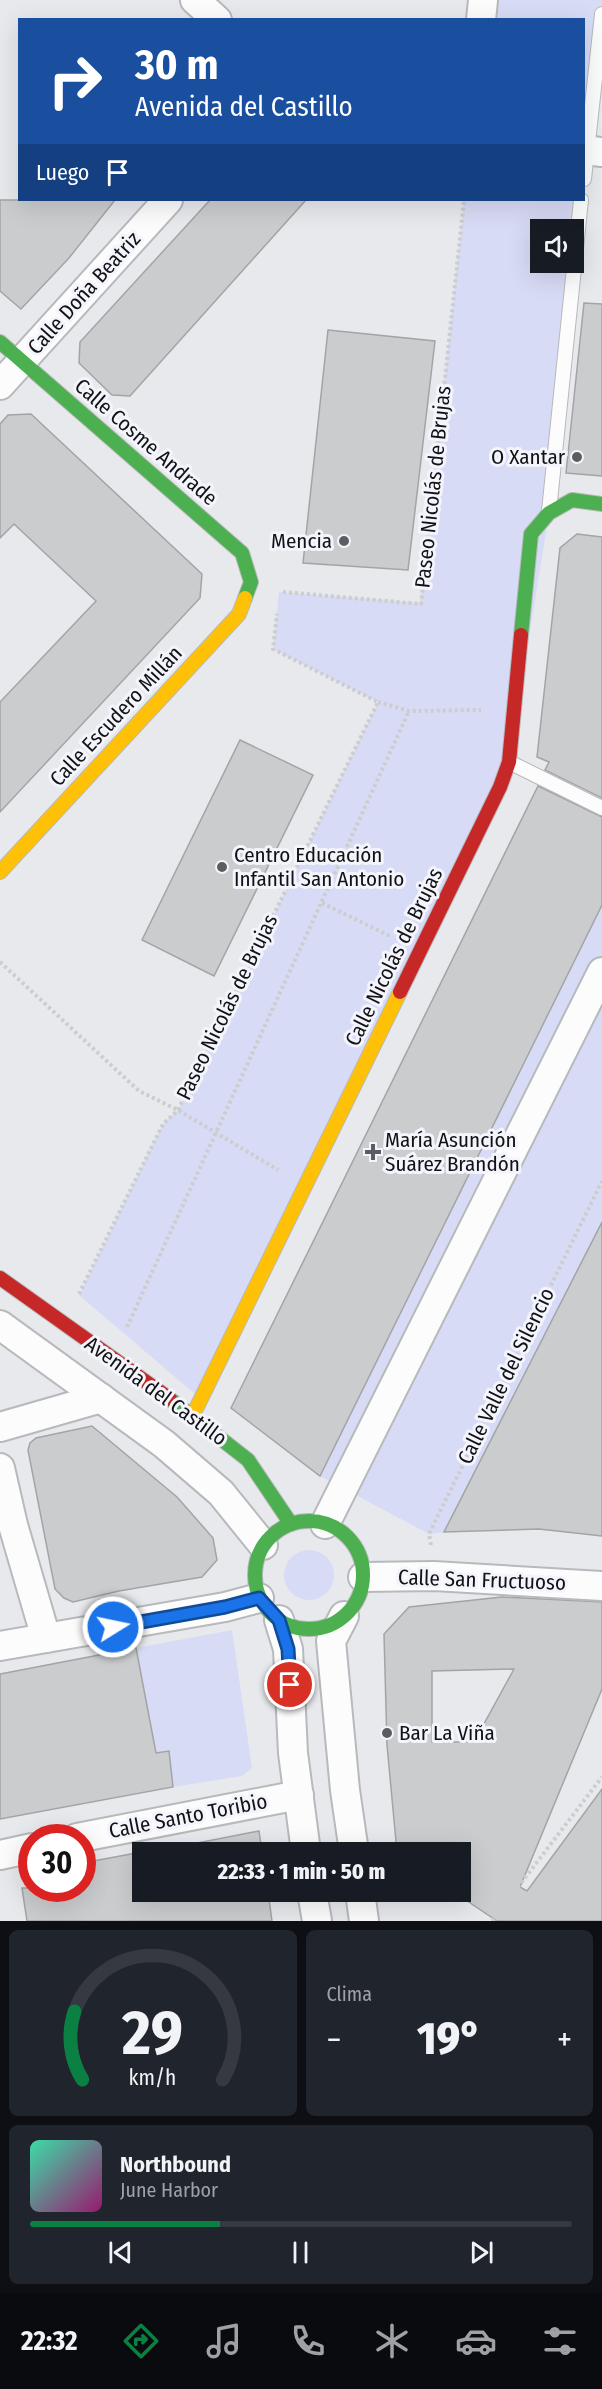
<!DOCTYPE html>
<html lang="es">
<meta charset="utf-8">
<style>
body{margin:0;font-family:"Fira Sans Condensed",sans-serif;background:#20242c;color:#f1f3f6;height:100vh;display:flex;flex-direction:column;font-size:22px;white-space:nowrap}
*{box-sizing:border-box;margin:0}
p{font-size:20px;color:#9ea1a6}
.icon{flex:none;width:33px;height:33px;fill:none;stroke:currentColor;stroke-width:2;stroke-linecap:round;stroke-linejoin:round}
.map{position:relative;height:1921px;overflow:hidden}
.details{display:flex;flex-direction:column;gap:9px;padding:9px;background:#0d0f14;flex:1}
.details>*{flex:none}
.guide{position:absolute;left:18px;top:18px;width:567px;height:183px;border-radius:0px;box-shadow:0 6px 24px #0002;background:#1a4fa0;color:#fff;overflow:hidden}
.tools{position:absolute;left:530px;top:219px;display:grid;gap:12px}
.tools a{display:grid;place-items:center;width:54px;height:54px;border-radius:0px;background:#171b24;box-shadow:0 6px 24px #0002;font-size:30px}
.speed{position:absolute;left:18px;top:1824px;display:flex;gap:12px;font-size:30px;font-weight:700;text-align:center}
.speed>*{display:grid;place-content:center;width:78px;height:78px;border-radius:50%;background:#171b24;box-shadow:0 6px 24px #0002;line-height:1}
.speed .limit{border:9px solid #d22;background:#fff;color:#111}
.pin{position:absolute;display:grid;place-items:center;width:51px;height:51px;color:#fff;margin:-26px;border:3px solid #fff;border-radius:50%;box-shadow:0 2px 6px #0007}
.me{position:absolute;width:66px;margin:-33px;rotate:80deg;stroke-linejoin:round;filter:drop-shadow(0 0 4px #0008)}
.turn{display:flex;align-items:center;gap:21px;height:126px;padding:0 18px;font-size:27px}
.turn .icon{width:78px;height:78px;stroke-width:2.5}
.turn b{display:block;font-size:42px;line-height:51px}
.then{display:flex;align-items:center;height:57px;padding:0 18px;background:#0003;gap:12px;font-size:22px}
.big{font-size:45px;font-weight:800;line-height:1.1}
.details .widget{flex:1;display:flex;flex-direction:column;justify-content:center;gap:9px;min-width:0;padding:0 21px;border-radius:9px;background:#20242c}
.details .dial{align-items:center;gap:0}
.dial svg{height:156px;overflow:visible;fill:none;stroke:#363941;stroke-width:7;stroke-linecap:round;text-anchor:middle}
.dial text{fill:#f1f3f6;stroke:none}
.song{display:flex;align-items:center;gap:18px}
.cover{width:72px;height:72px;border-radius:9px;background:linear-gradient(135deg,hsl(160 70% 55%),hsl(320 70% 35%))}
.played{height:6px;border-radius:3px;background:linear-gradient(90deg,#0b8043 35%,#363941 35%)}
.keys{display:flex;justify-content:space-around;direction:ltr}
.heat{display:flex;justify-content:space-between;align-items:center;font-size:33px;direction:ltr}
.details .tiles{flex:1;display:grid;gap:9px;grid-template-columns:1fr 1fr}
.widget:last-child{grid-column:span 2}
.trip{position:absolute;left:132px;top:1842px;width:339px;height:60px;border-radius:0px;background:#171b24;box-shadow:0 6px 24px #0002;font-weight:800;line-height:60px;text-align:center}
.tab-bar{display:flex;height:96px;justify-content:space-around;align-items:center;background:#090b0e;color:#9ea1a6}
.tab-bar .icon{width:42px;height:42px}
.tab-bar .selected{color:#0b8043}
.tab-bar b{font-size:27px;color:#f1f3f6}
.map>svg:first-child{display:block}
</style>
<div class="map">
<svg width="602" height="1921" viewBox="0 0 602 1921">
<rect width="100%" height="100%" fill="#e8e9ed"/>
<g fill="#d8dbf5" fill-rule="evenodd">
<path d="M483,0H602L584,179V20H481Z"/>
<path d="M464,200H581L549,513L509,762L202,1400L79,1295L163,1124L178,1110L378,702L273,649L279,592L420,603ZM540,230H573V262H540Z"/>
<path d="M602,906V1222L444,1532L429,1534L320,1476Z"/>
<circle cx="309" cy="1575" r="25"/>
<path d="M232,1630L252,1768L242,1776L173,1787L169,1751L148,1755L149,1718L136,1648Z"/>
</g>
<g fill="#cbccce" stroke="#a3a4a6" stroke-width="1.5" fill-rule="evenodd">
<path d="M0,200H115L69,258L21,309L0,291Z"/>
<path d="M210,200H306L130,396L112,395L79,363L80,342Z"/>
<path d="M584,303L602,304V476L566,473Z"/>
<path d="M328,330L435,341L408,570L303,563Z"/>
<path d="M31,414L202,574L200,598L0,812V702L96,601L14,524L0,538V424L8,415Z"/>
<path d="M577,534L602,537V798L545,770L549,762L537,757L560,548Z"/>
<path d="M240,740L313,775L214,976L142,940Z"/>
<path d="M538,786L602,817V905L320,1476L231,1408Z"/>
<path d="M602,1222V1536L539,1529L444,1532Z"/>
<path d="M92,1426L177,1497L213,1538L217,1560L202,1577L119,1591L73,1602L64,1598L55,1589L28,1450L30,1443L36,1438Z"/>
<path d="M502,1597L602,1602V1689L520,1887L527,1891L602,1789V1921H497L454,1892H460V1852H397L387,1745L384,1634L409,1607ZM514,1669L474,1742H432V1671Z"/>
<path d="M136,1648L156,1753L169,1751L173,1787L0,1819V1674Z"/>
<path d="M259,1831L262,1852H142L192,1844Z"/>
<path d="M142,1852V1892H268L272,1921H27L22,1888H82V1863Z"/>
</g>
<g fill="none" stroke-linecap="round" stroke-linejoin="round">
<defs>
<g id="lane">
<path d="M584,179L602,14"/>
<path d="M549,511L581,200"/>
<path d="M509,762L602,808"/>
</g>
<g id="street">
<path d="M195,0L217,20"/>
<path d="M481,20L483,0"/>
<path d="M584,150L602,152"/>
<path d="M0,385L168,200"/>
<path d="M0,1325L164,1444L221,1493L263,1545"/>
<path d="M0,1427L101,1398"/>
<path d="M0,1468L13,1525L46,1638"/>
<path d="M325,1524L602,972"/>
<path d="M363,1577L434,1576L602,1586"/>
<path d="M344,1616L331,1641L345,1790L354,1852"/>
<path d="M279,1620L288,1649L293,1753L306,1852"/>
<path d="M0,1646L225,1607L259,1598"/>
<path d="M77,1838L299,1795"/>
<path d="M0,1855L32,1848"/>
<path d="M312,1892L317,1921"/>
<path d="M360,1892L364,1921"/>
</g>
<g id="fast">
<path d="M0,342L242,553L251,582L245,598"/>
<path d="M521,635L531,534L549,513L572,500L602,504"/>
<path d="M170,1399L248,1460L291,1524"/>
<circle cx="309" cy="1575" r="54"/>
</g>
<g id="slow">
<path d="M0,872L239,614L245,598"/>
<path d="M193,1415L400,992"/>
</g>
<g id="jam">
<path d="M400,992L500,787L509,762L521,635"/>
<path d="M0,1278L170,1399"/>
</g>
</defs>
<use href="#lane" stroke="#b8b9bc" stroke-width="16"/>
<use href="#street" stroke="#b8b9bc" stroke-width="32"/>
<use href="#fast" stroke="#b8b9bc" stroke-width="16"/>
<use href="#slow" stroke="#b8b9bc" stroke-width="16"/>
<use href="#jam" stroke="#b8b9bc" stroke-width="16"/>
<g stroke="#cdcdce" stroke-width="4" stroke-dasharray="3 3" stroke-linecap="butt">
<path d="M283,592L421,604L464,200"/>
<path d="M378,702L409,711L481,710"/>
<path d="M322,903L392,937"/>
<path d="M0,962L139,1091L178,1110L278,1170"/>
<path d="M79,1294L163,1124L178,1110L378,702L273,649L277,614"/>
<path d="M127,1327L409,711"/>
<path d="M431,1545L429,1534L602,1181"/>
<path d="M492,1921L602,1777"/>
</g>
<use href="#lane" stroke="#fcfcfc" stroke-width="14"/>
<use href="#street" stroke="#fcfcfc" stroke-width="28"/>
<use href="#fast" stroke="#4caf50" stroke-width="14"/>
<use href="#slow" stroke="#ffc107" stroke-width="14"/>
<use href="#jam" stroke="#c62828" stroke-width="14"/>
</g>
<g fill="none" stroke-linecap="round" stroke-linejoin="round">
<defs>
<path id="route" d="M113,1627L225,1607L259,1598L279,1620L288,1649L290,1685"/>
</defs>
<use href="#route" stroke="#114b97" stroke-width="15"/>
<use href="#route" stroke="#1a73e8" stroke-width="10"/>
</g>
<g fill="#5d5d61" stroke="#f4f5fc" stroke-width="2">
<circle cx="577" cy="457" r="6"/>
<circle cx="344" cy="541" r="6"/>
<circle cx="222" cy="867" r="6"/>
<path d="M370 1143h6v6h6v6h-6v6h-6v-6h-6v-6h6z"/>
<circle cx="387" cy="1733" r="6"/>
</g>
<g text-anchor="middle" stroke-width="6" stroke-linejoin="round" paint-order="stroke">
<g font-size="21" fill="#121215" stroke="#f4f5fc">
<text transform="translate(84 293) rotate(-48)" y="7">Calle Doña Beatriz</text>
<text transform="translate(146 442) rotate(41)" y="7">Calle Cosme Andrade</text>
<text transform="translate(433 487) rotate(-84)" y="7">Paseo Nicolás de Brujas</text>
<text transform="translate(116 716) rotate(-47)" y="7">Calle Escudero Millán</text>
<text transform="translate(394 957) rotate(-64)" y="7">Calle Nicolás de Brujas</text>
<text transform="translate(227 1007) rotate(-64)" y="7">Paseo Nicolás de Brujas</text>
<text transform="translate(506 1376) rotate(-64)" y="7">Calle Valle del Silencio</text>
<text transform="translate(156 1391) rotate(36)" y="7">Avenida del Castillo</text>
<text transform="translate(482 1580) rotate(2)" y="7">Calle San Fructuoso</text>
<text transform="translate(188 1816) rotate(-11)" y="7">Calle Santo Toribio</text>
</g>
<g font-size="21" fill="#121215" stroke="#f4f5fc" text-anchor="start">
<text x="565" y="464" text-anchor="end">O Xantar</text>
<text x="332" y="548" text-anchor="end">Mencia</text>
<text x="234" y="862">Centro Educación<tspan x="234" dy="24">Infantil San Antonio</tspan></text>
<text x="385" y="1147">María Asunción<tspan x="385" dy="24">Suárez Brandón</tspan></text>
<text x="399" y="1740">Bar La Viña</text>
</g>
</g>
</svg>
<div class="tools">
<a><svg class="icon" aria-label="sound" viewBox="0 0 24 24"><path d="M4 9h4l5-4v14l-5-4H4zM17 9q2 3 0 6"/></svg></a>
</div>
<div class="speed"><div class="limit">30</div></div>
<div class="pin" style="left:290px;top:1685px;background:#d93025"><svg class="icon" aria-label="arrive" viewBox="0 0 24 24"><path d="M6 21V4h12l-3 4 3 4H6"/></svg></div>
<svg class="me" style="left:113px;top:1627px" viewBox="-20 -20 40 40"><circle r="17" fill="#1a73e8" stroke="#fff" stroke-width="3"/><path d="M0-11L8 9 0 5-8 9z" fill="#fff"/></svg>
<div class="trip">22:33 · 1 min · 50 m</div>
<div class="guide">
<div class="turn"><svg class="icon" aria-label="right" viewBox="0 0 24 24"><path d="M7 20v-9h11M14 6l5 5-5 5"/></svg><div><b>30 m</b>Avenida del Castillo</div></div>
<div class="then">Luego<svg class="icon" aria-label="arrive" viewBox="0 0 24 24"><path d="M6 21V4h12l-3 4 3 4H6"/></svg></div>
</div>
</div>
<section class="details">
<div class="tiles">
<div class="widget dial"><svg viewBox="0 0 100 80">
<path d="M14 69A42 42 0 1 1 86 69"/>
<path d="M14 69A42 42 0 0 1 10 34" stroke="#0b8043"/>
<text x="50" y="56" font-size="32" font-weight="700">29</text>
<text x="50" y="72" font-size="11">km/h</text>
</svg></div>
<div class="widget"><p>Clima</p>
<div class="heat"><a>−</a><b class="big">19°</b><a>+</a></div>
</div>
<div class="widget">
<div class="song"><i class="cover"></i><div><b>Northbound</b><p>June Harbor</p></div></div>
<div class="played"></div>
<div class="keys"><svg class="icon" aria-label="previous" viewBox="0 0 24 24"><path d="M18 5L8 12l10 7zM5 5v14"/></svg><svg class="icon" aria-label="pause" viewBox="0 0 24 24"><path d="M8 5v14M16 5v14"/></svg><svg class="icon" aria-label="next" viewBox="0 0 24 24"><path d="M6 5l10 7-10 7zM19 5v14"/></svg></div>
</div>
</div>
</section>
<nav class="tab-bar">
<b>22:32</b>
<svg class="icon selected" aria-label="directions" viewBox="0 0 24 24"><path d="M12 3l9 9-9 9-9-9zM9 14v-3h6M13 9l2 2-2 2"/></svg>
<svg class="icon" aria-label="music" viewBox="0 0 24 24"><path d="M9 18V5l10-2v13"/><circle cx="6" cy="18" r="3"/><circle cx="16" cy="16" r="3"/></svg>
<svg class="icon" aria-label="phone" viewBox="0 0 24 24"><path d="M5 4h4l2 5-3 2q2 4 5 5l2-3 5 2v4C11 20 4 13 5 4z"/></svg>
<svg class="icon" aria-label="climate" viewBox="0 0 24 24"><path d="M12 3v18M4 7l16 10M4 17L20 7"/></svg>
<svg class="icon" aria-label="car" viewBox="0 0 24 24"><path d="M5 17H2v-5l4-1 3-4h7l3 4 3 1v5h-3M9 17h6M6 11h13"/><circle cx="7" cy="17" r="2"/><circle cx="17" cy="17" r="2"/></svg>
<svg class="icon" aria-label="filters" viewBox="0 0 24 24"><path d="M4 7h16M4 17h16"/><circle cx="9" cy="7" r="2"/><circle cx="15" cy="17" r="2"/></svg>
</nav>
